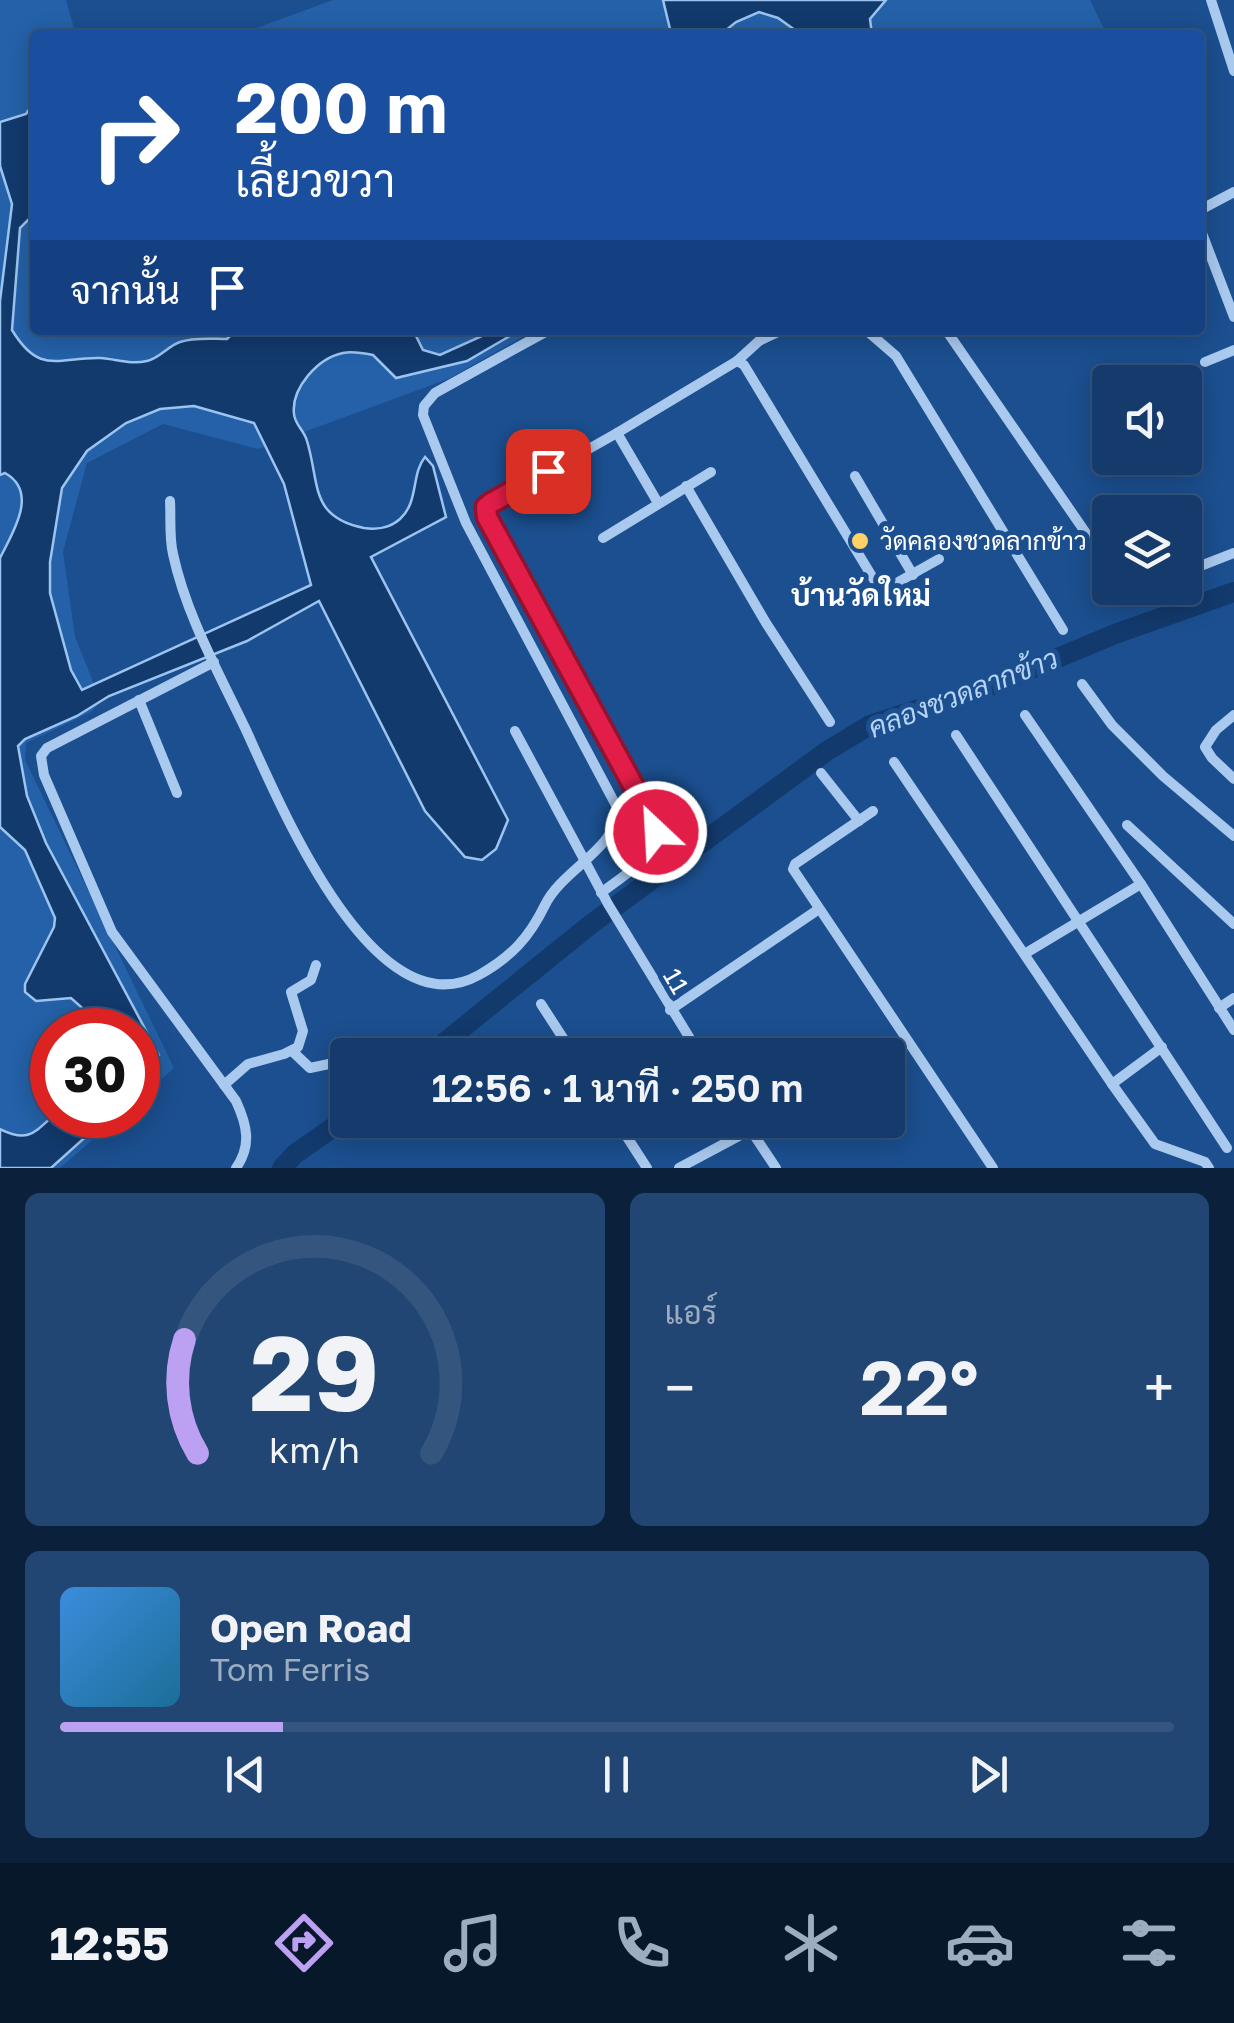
<!DOCTYPE html>
<html lang="th">
<meta charset="utf-8">
<style>
body{margin:0;font-family:"Golos Text",Sarabun,sans-serif;background:#214673;color:#f1f3f6;height:100vh;display:flex;flex-direction:column;font-size:38px;white-space:nowrap}
*{box-sizing:border-box;margin:0}
p{font-size:32px;color:#9dadc1}
.icon{flex:none;width:55px;height:55px;fill:none;stroke:currentColor;stroke-width:2;stroke-linecap:round;stroke-linejoin:round}
.map{position:relative;height:1168px;overflow:hidden}
.side{display:flex;flex-direction:column;gap:25px;padding:25px;background:#0b203b;flex:1}
.side>*{flex:none}
.guide{position:absolute;left:30px;top:30px;width:1175px;height:305px;border-radius:10px;box-shadow:0 5px 25px #0003,0 0 0 2px #33557e;background:#1a4fa0;color:#fff;overflow:hidden}
.controls{position:absolute;left:1092px;top:365px;display:grid;gap:20px}
.controls a{display:grid;place-items:center;width:110px;height:110px;border-radius:10px;background:#143b6b;box-shadow:0 5px 25px #0003,0 0 0 2px #33557e;font-size:50px}
.speed{position:absolute;left:30px;top:1008px;display:flex;gap:20px;font-size:50px;font-weight:700;text-align:center}
.speed>*{display:grid;place-content:center;width:130px;height:130px;border-radius:50%;background:#143b6b;box-shadow:0 5px 25px #0003,0 0 0 2px #33557e;line-height:1}
.speed .limit{border:15px solid #d22;background:#fff;color:#111}
.pin{position:absolute;display:grid;place-items:center;width:85px;height:85px;color:#fff;margin:-42px;border-radius:20px;box-shadow:0 5px 15px #0006}
.me{position:absolute;width:110px;margin:-55px;rotate:335deg;stroke-linejoin:round;filter:drop-shadow(0 0 8px #0008)}
.turn{display:flex;align-items:center;gap:35px;height:210px;padding:0 40px;font-size:45px}
.turn .icon{width:130px;height:130px;stroke-width:2.5}
.turn b{display:block;font-size:70px;line-height:85px}
.then{display:flex;align-items:center;height:95px;padding:0 40px;background:#0003;gap:20px;font-size:38px}
.big{font-size:75px;font-weight:600;line-height:1.1}
.side .card{flex:1;display:flex;flex-direction:column;justify-content:center;gap:15px;min-width:0;padding:0 35px;border-radius:15px;background:#214673}
.side .dial{align-items:center;gap:0}
.dial svg{height:260px;overflow:visible;fill:none;stroke:#33557e;stroke-width:7;stroke-linecap:round;text-anchor:middle}
.dial text{fill:#f1f3f6;stroke:none}
.song{display:flex;align-items:center;gap:30px}
.cover{width:120px;height:120px;border-radius:15px;background:linear-gradient(135deg,hsl(210 70% 55%),hsl(200 70% 35%))}
.played{height:10px;border-radius:5px;background:linear-gradient(90deg,#bca0f2 20%,#33557e 20%)}
.keys{display:flex;justify-content:space-around;direction:ltr}
.heat{display:flex;justify-content:space-between;align-items:center;font-size:55px;direction:ltr}
.side .tiles{flex:1;display:grid;gap:25px;grid-template-columns:1fr 1fr}
.card:last-child{grid-column:span 2}
.trip{position:absolute;left:330px;top:1038px;width:575px;height:100px;border-radius:10px;background:#143b6b;box-shadow:0 5px 25px #0003,0 0 0 2px #33557e;font-weight:600;line-height:100px;text-align:center}
.tabs{display:flex;height:160px;justify-content:space-around;align-items:center;background:#08182b;color:#9dadc1}
.tabs .icon{width:70px;height:70px}
.tabs .current{color:#bca0f2}
.tabs b{font-size:45px;color:#f1f3f6}
.map>svg:first-child{display:block}
</style>
<div class="map">
<svg width="1234" height="1168" viewBox="0 0 1234 1168">
<rect width="100%" height="100%" fill="#1b4f8f"/>
<g fill="#2461a8">
<path d="M0,0H66L76,35H35V330H535L448,379L258,449L163,424L87,463L63,552L75,637L101,701L91,712L26,743L25,760L174,1068L138,1100V1030H52V1115H121L60,1168H0Z"/>
<path d="M333,0H1090L1107,35H238Z"/>
</g>
<g fill="#123a6d" stroke="#9cc4f0" stroke-width="2.5" fill-rule="evenodd">
<path d="M663,0H886L870,19L872,35H802L778,18L759,12L736,22L720,35H668L670,29Z"/>
<path d="M35,101V213L20,228L12,330C40,376 58,357 100,358C117,359 130,365 147,361C160,358 168,346 180,342C194,337 213,339 227,339L236,330H413L423,350L440,355L495,330H520L467,361L396,378L373,355C363,353 353,351 343,353C318,358 291,388 294,414C295,425 304,430 307,441C320,483 309,517 364,528C376,530 390,528 400,519C419,502 411,474 425,457L433,466L446,517L371,557L508,820L496,849L482,860L465,857L425,811L319,601L247,641L109,696L77,716L25,739L18,746L27,796L46,843L159,1055L153,1073L138,1089V1030H99L97,1021L71,998L36,1001L25,992V984L54,927L55,918L25,850L0,827V558C13,532 39,492 5,473L0,475V301L12,204L0,166V122L26,114ZM194,406L254,423L284,484L311,585L82,690L71,670L50,593V562L62,488L87,451L126,423L160,409Z"/>
<path d="M54,1115H110L51,1168H0V1129C28,1143 34,1133 54,1115Z"/>
</g>
<g fill="none" stroke-linecap="round" stroke-linejoin="round">
<g stroke="#123a6d" stroke-width="20">
<path d="M429,1055L590,925L827,751L870,725L998,683L1115,634L1234,592"/>
<path d="M282,1168L295,1154L348,1117"/>
</g>
<g stroke="#a9c9ee" stroke-width="10">
<path d="M1211,0L1234,71"/>
<path d="M1200,210L1234,192"/>
<path d="M1200,228L1234,317"/>
<path d="M866,330L896,356L1063,630"/>
<path d="M946,330L1110,568"/>
<path d="M737,361L744,365L879,588L884,590L939,559"/>
<path d="M1205,362L1234,350"/>
<path d="M617,433L658,503"/>
<path d="M855,476L913,575"/>
<path d="M686,486L766,623L830,722"/>
<path d="M170,501C171,518 169,537 173,554C186,615 219,673 246,730C278,799 373,1034 479,975C511,957 529,938 545,905C562,870 613,851 619,811L466,523L423,415L424,406L435,393L549,330"/>
<path d="M603,538L711,472"/>
<path d="M1185,572L1234,553"/>
<path d="M214,662L47,748L41,756L44,775L112,932L236,1101C247,1125 252,1145 236,1168"/>
<path d="M1082,684L1112,725L1163,776L1234,836"/>
<path d="M139,700L177,793"/>
<path d="M1025,715L1141,884L1234,1030"/>
<path d="M1234,715L1216,730L1205,747L1212,758L1234,779"/>
<path d="M515,731L608,904L700,1055"/>
<path d="M956,735L1227,1148"/>
<path d="M894,762L1112,1084"/>
<path d="M821,773L859,821"/>
<path d="M873,811L795,864L793,869L993,1168"/>
<path d="M1127,825L1234,924"/>
<path d="M601,893C626,873 662,856 652,820L487,517L486,507L617,433L737,361L759,341L782,330"/>
<path d="M1026,953L1141,884"/>
<path d="M541,1004L574,1055"/>
<path d="M1219,1008L1234,998"/>
<path d="M670,1010L819,909"/>
<path d="M1162,1047L1112,1084L1155,1144L1205,1162L1209,1168"/>
<path d="M292,1051L310,1068L329,1064"/>
<path d="M224,1085L248,1064L284,1054L298,1047L303,1031L291,992L311,980L316,965"/>
<path d="M616,1120L647,1168"/>
<path d="M744,1120L776,1168"/>
<path d="M679,1168L750,1130"/>
</g>
</g>
<g fill="none" stroke-linecap="round" stroke-linejoin="round">
<defs>
<path id="route" d="M548,471L491,503L486,507L487,517L652,820L656,832"/>
</defs>
<use href="#route" stroke="#92132f" stroke-width="25"/>
<use href="#route" stroke="#e11d48" stroke-width="18"/>
</g>
<circle fill="#ffd166" stroke="#1b4f8f" stroke-width="4" cx="860" cy="541" r="10"/>
<g text-anchor="middle" stroke-width="10" stroke-linejoin="round" paint-order="stroke">
<g font-size="25" fill="#fff" stroke="#1b4f8f" text-anchor="start">
<text x="880" y="550">วัดคลองชวดลากข้าว</text>
</g>
<g font-size="25" fill="#fff" stroke="#1b4f8f">
<text transform="translate(676 981) rotate(60)" y="9">11</text>
</g>
<g font-size="28" font-style="italic" fill="#b5d3f5" stroke="#1b4f8f">
<text transform="translate(963 693) rotate(-21)" y="10">คลองชวดลากข้าว</text>
</g>
<g font-size="30" font-weight="bold" fill="#fff" stroke="#1b4f8f">
<text x="861" y="606">บ้านวัดใหม่</text>
</g>
</g>
</svg>
<div class="controls">
<a><svg class="icon" aria-label="sound" viewBox="0 0 24 24"><path d="M4 9h4l5-4v14l-5-4H4zM17 9q2 3 0 6"/></svg></a>
<a><svg class="icon" aria-label="layers" viewBox="0 0 24 24"><path d="M12 4l9 5-9 5-9-5zM3 14l9 5 9-5"/></svg></a>
</div>
<div class="speed"><div class="limit">30</div></div>
<div class="pin" style="left:548px;top:471px;background:#d93025"><svg class="icon" aria-label="arrive" viewBox="0 0 24 24"><path d="M6 21V4h12l-3 4 3 4H6"/></svg></div>
<svg class="me" style="left:656px;top:832px" viewBox="-20 -20 40 40"><circle r="17" fill="#e11d48" stroke="#fff" stroke-width="3"/><path d="M0-11L8 9 0 5-8 9z" fill="#fff"/></svg>
<div class="trip">12:56 · 1 นาที · 250 m</div>
<div class="guide">
<div class="turn"><svg class="icon" aria-label="right" viewBox="0 0 24 24"><path d="M7 20v-9h11M14 6l5 5-5 5"/></svg><div><b>200 m</b>เลี้ยวขวา</div></div>
<div class="then">จากนั้น<svg class="icon" aria-label="arrive" viewBox="0 0 24 24"><path d="M6 21V4h12l-3 4 3 4H6"/></svg></div>
</div>
</div>
<section class="side">
<div class="tiles">
<div class="card dial"><svg viewBox="0 0 100 80">
<path d="M14 69A42 42 0 1 1 86 69"/>
<path d="M14 69A42 42 0 0 1 10 34" stroke="#bca0f2"/>
<text x="50" y="56" font-size="32" font-weight="700">29</text>
<text x="50" y="72" font-size="11">km/h</text>
</svg></div>
<div class="card"><p>แอร์</p>
<div class="heat"><a>−</a><b class="big">22°</b><a>+</a></div>
</div>
<div class="card">
<div class="song"><i class="cover"></i><div><b>Open Road</b><p>Tom Ferris</p></div></div>
<div class="played"></div>
<div class="keys"><svg class="icon" aria-label="previous" viewBox="0 0 24 24"><path d="M18 5L8 12l10 7zM5 5v14"/></svg><svg class="icon" aria-label="pause" viewBox="0 0 24 24"><path d="M8 5v14M16 5v14"/></svg><svg class="icon" aria-label="next" viewBox="0 0 24 24"><path d="M6 5l10 7-10 7zM19 5v14"/></svg></div>
</div>
</div>
</section>
<nav class="tabs">
<b>12:55</b>
<svg class="icon current" aria-label="directions" viewBox="0 0 24 24"><path d="M12 3l9 9-9 9-9-9zM9 14v-3h6M13 9l2 2-2 2"/></svg>
<svg class="icon" aria-label="music" viewBox="0 0 24 24"><path d="M9 18V5l10-2v13"/><circle cx="6" cy="18" r="3"/><circle cx="16" cy="16" r="3"/></svg>
<svg class="icon" aria-label="phone" viewBox="0 0 24 24"><path d="M5 4h4l2 5-3 2q2 4 5 5l2-3 5 2v4C11 20 4 13 5 4z"/></svg>
<svg class="icon" aria-label="climate" viewBox="0 0 24 24"><path d="M12 3v18M4 7l16 10M4 17L20 7"/></svg>
<svg class="icon" aria-label="car" viewBox="0 0 24 24"><path d="M5 17H2v-5l4-1 3-4h7l3 4 3 1v5h-3M9 17h6M6 11h13"/><circle cx="7" cy="17" r="2"/><circle cx="17" cy="17" r="2"/></svg>
<svg class="icon" aria-label="filters" viewBox="0 0 24 24"><path d="M4 7h16M4 17h16"/><circle cx="9" cy="7" r="2"/><circle cx="15" cy="17" r="2"/></svg>
</nav>
